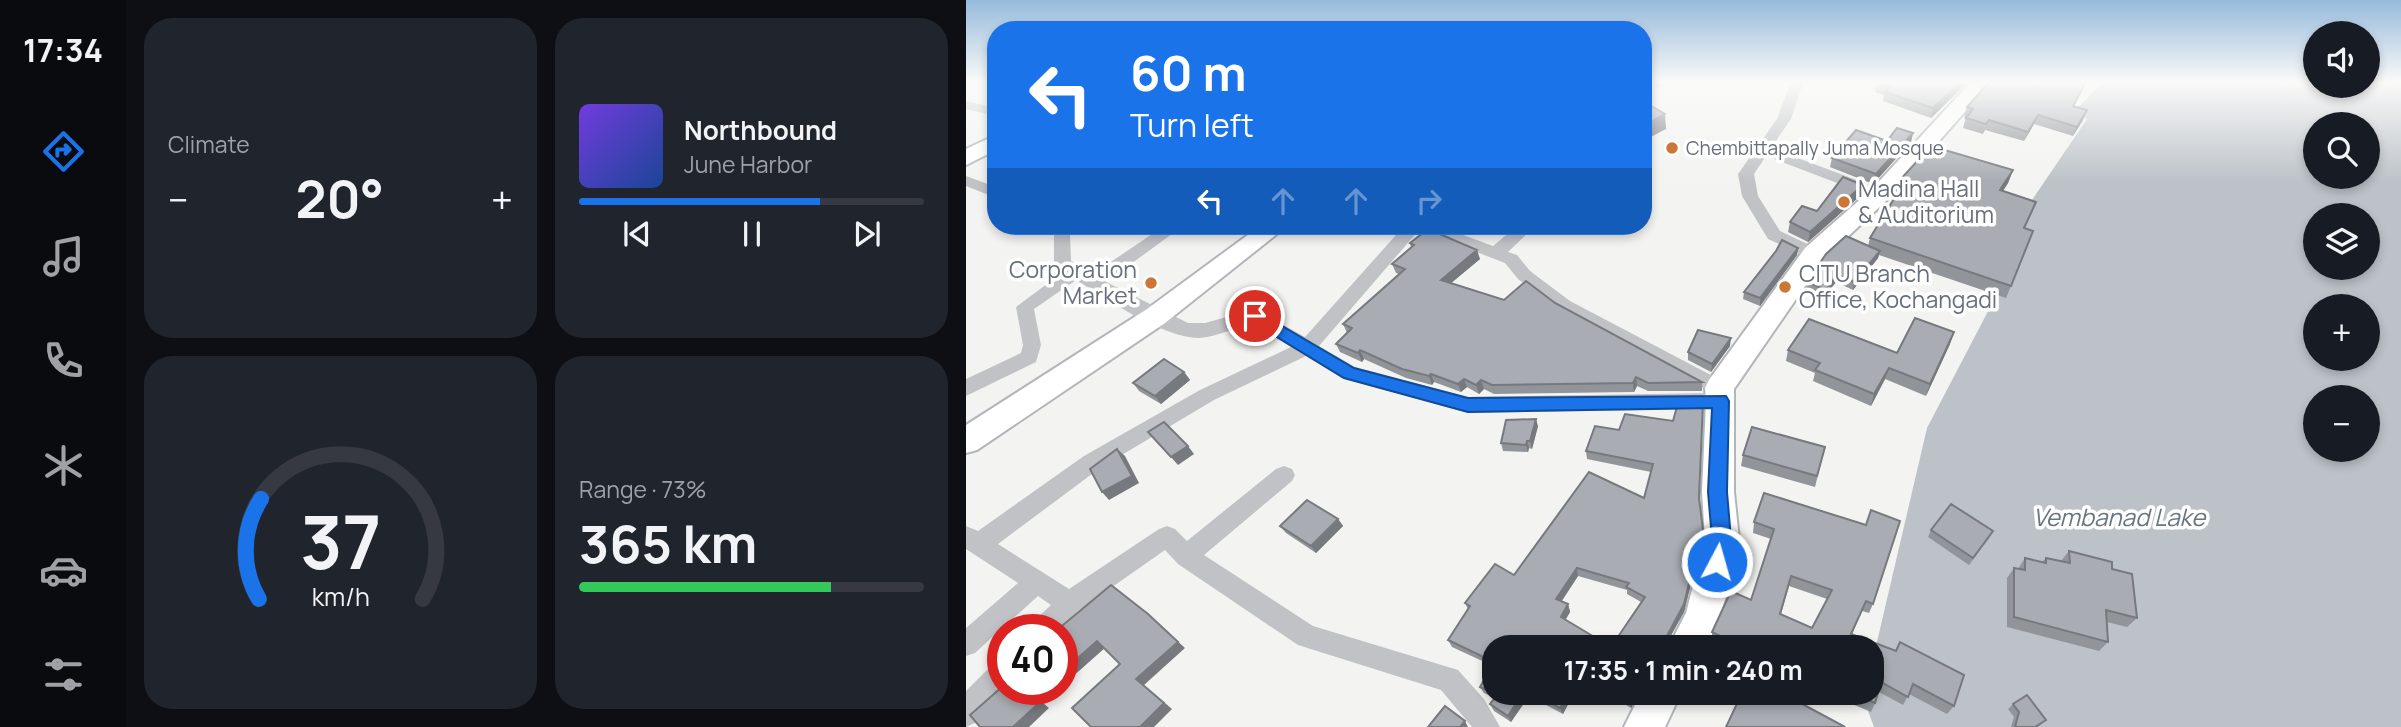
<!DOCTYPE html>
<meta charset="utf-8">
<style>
body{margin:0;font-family:Manrope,sans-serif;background:#20242c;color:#f1f3f6;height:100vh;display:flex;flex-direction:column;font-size:26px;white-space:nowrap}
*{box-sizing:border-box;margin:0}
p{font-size:23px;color:#9ea1a6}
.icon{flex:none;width:38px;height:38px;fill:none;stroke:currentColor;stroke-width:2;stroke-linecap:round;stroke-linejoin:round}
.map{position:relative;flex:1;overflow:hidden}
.side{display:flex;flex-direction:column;gap:18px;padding:18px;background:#0d0f14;width:840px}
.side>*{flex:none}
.top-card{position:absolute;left:21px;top:21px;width:665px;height:214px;border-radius:28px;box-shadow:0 4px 10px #0003;background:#1a73e8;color:#fff;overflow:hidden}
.tools{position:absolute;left:1337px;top:21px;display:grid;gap:14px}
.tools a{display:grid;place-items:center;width:77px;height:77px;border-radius:50%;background:#171b24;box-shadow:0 4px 10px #0003;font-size:35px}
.speed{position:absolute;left:21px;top:614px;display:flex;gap:14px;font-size:35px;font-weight:700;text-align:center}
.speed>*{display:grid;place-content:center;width:91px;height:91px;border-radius:50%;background:#171b24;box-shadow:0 4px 10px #0003;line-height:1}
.speed .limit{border:10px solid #d22;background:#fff;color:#111}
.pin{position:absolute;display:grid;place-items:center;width:60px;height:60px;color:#fff;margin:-30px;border:4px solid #fff;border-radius:50%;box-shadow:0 2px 7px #0007}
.me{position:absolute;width:77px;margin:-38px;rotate:6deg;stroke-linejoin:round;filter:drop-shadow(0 0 5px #0008)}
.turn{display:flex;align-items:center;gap:24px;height:147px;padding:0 28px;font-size:32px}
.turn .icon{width:91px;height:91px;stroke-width:2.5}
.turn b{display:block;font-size:49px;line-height:60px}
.lanes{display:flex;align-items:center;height:66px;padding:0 28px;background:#0003;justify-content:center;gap:35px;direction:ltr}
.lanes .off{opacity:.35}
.big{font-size:52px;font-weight:700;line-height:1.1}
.side .tile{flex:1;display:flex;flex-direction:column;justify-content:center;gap:10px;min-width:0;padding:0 24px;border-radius:28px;background:#20242c}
.side .dial{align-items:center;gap:0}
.dial svg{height:182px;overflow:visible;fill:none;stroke:#363941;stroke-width:7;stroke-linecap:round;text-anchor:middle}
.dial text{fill:#f1f3f6;stroke:none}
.song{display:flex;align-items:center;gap:21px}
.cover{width:84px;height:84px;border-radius:10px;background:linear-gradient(135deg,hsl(260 70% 55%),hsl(220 70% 35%))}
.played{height:7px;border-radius:4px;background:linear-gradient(90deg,#1a73e8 70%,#363941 70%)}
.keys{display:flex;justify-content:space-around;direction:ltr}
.heat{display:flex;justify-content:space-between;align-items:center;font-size:38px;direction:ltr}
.charge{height:10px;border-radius:5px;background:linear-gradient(90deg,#34c759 73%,#363941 0)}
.side .tiles{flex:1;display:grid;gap:18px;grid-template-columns:repeat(2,1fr)}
.trip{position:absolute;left:516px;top:635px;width:402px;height:70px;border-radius:28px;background:#171b24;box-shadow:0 4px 10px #0003;font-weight:700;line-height:70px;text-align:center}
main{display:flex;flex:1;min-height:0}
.dock{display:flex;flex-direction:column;width:126px;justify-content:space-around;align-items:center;background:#090b0e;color:#9ea1a6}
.dock .icon{width:49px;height:49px}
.dock .current{color:#1a73e8}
.dock b{font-size:32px;color:#f1f3f6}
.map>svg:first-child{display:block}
</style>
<main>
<nav class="dock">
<b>17:34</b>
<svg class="icon current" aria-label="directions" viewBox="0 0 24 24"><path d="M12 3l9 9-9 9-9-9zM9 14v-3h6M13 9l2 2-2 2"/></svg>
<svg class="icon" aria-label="music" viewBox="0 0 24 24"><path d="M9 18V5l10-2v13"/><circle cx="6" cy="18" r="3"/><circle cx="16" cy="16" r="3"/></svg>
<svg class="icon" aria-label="phone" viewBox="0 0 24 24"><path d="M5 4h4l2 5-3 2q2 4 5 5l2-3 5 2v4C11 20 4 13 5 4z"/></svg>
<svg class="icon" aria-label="climate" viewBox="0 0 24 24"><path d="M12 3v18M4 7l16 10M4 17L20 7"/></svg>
<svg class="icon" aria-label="car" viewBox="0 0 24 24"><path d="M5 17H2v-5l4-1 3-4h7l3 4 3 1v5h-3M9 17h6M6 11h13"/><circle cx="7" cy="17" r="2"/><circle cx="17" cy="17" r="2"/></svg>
<svg class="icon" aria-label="filters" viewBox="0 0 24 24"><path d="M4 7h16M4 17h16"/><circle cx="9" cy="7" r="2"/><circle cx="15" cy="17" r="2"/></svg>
</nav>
<section class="side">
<div class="tiles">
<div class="tile"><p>Climate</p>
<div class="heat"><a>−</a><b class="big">20°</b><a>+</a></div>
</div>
<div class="tile">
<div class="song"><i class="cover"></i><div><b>Northbound</b><p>June Harbor</p></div></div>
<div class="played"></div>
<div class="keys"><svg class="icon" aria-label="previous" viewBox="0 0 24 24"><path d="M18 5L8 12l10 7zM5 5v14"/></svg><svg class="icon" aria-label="pause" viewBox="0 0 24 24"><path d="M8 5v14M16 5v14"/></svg><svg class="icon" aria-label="next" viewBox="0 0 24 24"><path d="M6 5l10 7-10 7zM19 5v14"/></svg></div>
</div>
<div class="tile dial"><svg viewBox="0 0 100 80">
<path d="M14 69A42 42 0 1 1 86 69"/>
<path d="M14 69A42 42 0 0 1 15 25" stroke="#1a73e8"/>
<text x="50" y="56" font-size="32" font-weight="700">37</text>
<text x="50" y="72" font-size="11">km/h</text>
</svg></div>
<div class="tile"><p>Range · 73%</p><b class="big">365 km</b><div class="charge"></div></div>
</div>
</section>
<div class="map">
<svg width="1435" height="727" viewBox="0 0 1435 727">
<rect width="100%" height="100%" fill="#f3f4f1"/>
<path fill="#bcc2c8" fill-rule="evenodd" d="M1137,81H1349V86H1402V81H1435V727H908L897,698L906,693L907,659L961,428L1030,296L1064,203L1121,119L1110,110ZM1349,124H1402V177H1349ZM1349,215H1402V268H1349ZM1349,306H1402V359H1349ZM1349,397H1402V450H1349Z"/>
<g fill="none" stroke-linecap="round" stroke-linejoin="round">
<defs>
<g id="secondary">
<path d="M1006,81H1026L922,199L857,260L768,389V492L773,539L763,586L753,620L740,648H702L720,613L739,539L736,492L740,401L739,388L743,380L839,248L906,189Z"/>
<path d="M30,135V150L0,165V149Z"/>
<path d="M294,226H321L199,323L11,450L0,453V425L181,309Z"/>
<path d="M675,693H715L699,727H658Z"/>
</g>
</defs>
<use href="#secondary" stroke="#b2b5ba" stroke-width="4"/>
<g fill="#c0c2c5" fill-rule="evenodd">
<path d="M0,81H12L0,87Z"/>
<path d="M677,81H696L700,84L693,88L677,84Z"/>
<path d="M825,81H838L825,119L805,148L920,191L922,194L920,197H908L800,156L788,174L792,196L814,231L854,250L856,254L854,258L848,260L802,239L776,196L772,174L811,119Z"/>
<path d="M0,101L30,108V116L0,109Z"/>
<path d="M0,176L30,187V198L0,186Z"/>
<path d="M84,226H100L104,234L105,261L127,274L198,226H217L140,282L222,323H239L289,309L339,337L438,226H473L527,246L551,226H569L542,252L551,255L564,271L604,301L760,383L763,388L758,394L765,401L762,407L755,409L502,413L376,378L340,356L248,400L134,468L32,544L103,589L193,529L201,526L209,529L221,541L310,469L318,466L326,469L329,475L326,481L238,555L347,626L492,670L518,699L534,727H506L475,690L332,645L212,564L199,550L112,611L94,630H65L68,621L85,605L72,596L9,653L0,656V628L52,583L0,549V526L12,531L118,456L234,390L325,347L286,323C269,327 252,337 233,338C197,338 141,299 110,280L68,309L75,345L70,362L0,396V379L55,353L57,345L50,307L97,272L88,264V234ZM453,230L539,263L552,279L592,309L746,393L502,397L389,367L353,346Z"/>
<path d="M37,659L38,690L9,723L0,727V691L28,663Z"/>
</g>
<use href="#secondary" fill="#fff" fill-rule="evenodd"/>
</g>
<g fill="#91959a" fill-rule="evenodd">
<path d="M913,81H1003L965,118L917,101L918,95L909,92L911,83Z"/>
<path d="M1024,81H1121L1108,106L1117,120L1107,136L1068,124L1058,141L1019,130L1017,134L997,128L1000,117H998L1001,107Z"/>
<path d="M947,133L945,142L907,184L864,167L866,158Z"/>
<path d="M1047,170L1042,183L1037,191L1058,228L1045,286L1040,298L913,255L912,258L887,290L870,282L858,297L840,289L841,282L902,246L904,238L930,195H929L932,182Z"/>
<path d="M897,185L895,195L842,242L822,232L824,222L851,211Z"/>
<path d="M444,243L514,259L485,283L538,300L589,303L736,382V391H682L671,386L668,392L528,394L518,389L513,394L501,387L495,392L468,382L466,385L440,378L398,359L396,362L374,352L370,344L381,333L377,324L433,274L430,273L426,264L445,247Z"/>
<path d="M832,248L831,255L794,306L777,299L778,292Z"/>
<path d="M984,344L960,396L919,379L905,406L847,381L849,373L820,361L822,350L931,353Z"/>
<path d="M764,346L745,372L722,360V352Z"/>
<path d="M218,372L224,380L195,404L173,391L167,383Z"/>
<path d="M572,426L566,449L563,448L562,452L537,451L535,443Z"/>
<path d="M653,430L733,499L737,530L736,538L731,551V559L718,612L698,648H528V693H608L597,714L563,696L545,722L528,711L524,704L528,698L518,693L514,687L527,666L486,647L482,640L502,609L499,603L678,498L685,472L621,459L620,451ZM612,576L661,590V594L675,602L645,647L599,620L604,612L602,604L596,601Z"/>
<path d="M859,447L849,487L775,466L777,455Z"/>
<path d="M798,493L907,604L903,613L896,611L886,634L929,651L934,642L988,706L981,714L943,694L937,705L913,692L909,703L905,712L870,697L868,701L852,693H906V648H757L746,642V632L785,600L805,539L787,533L788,522ZM823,586L861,599L846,628L815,614Z"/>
<path d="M372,519L377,526L350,553L320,533L314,526Z"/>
<path d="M965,530L1023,538L1003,565L962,537Z"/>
<path d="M1103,551L1146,569L1171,618L1161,627L1141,622L1142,642L1133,651L1041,627V578L1048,568L1052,569L1059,558L1076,562L1080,558L1095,561Z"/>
<path d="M641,693H673L665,708Z"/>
<path d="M1047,704L1075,725L1071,727H1045L1048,717L1042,709Z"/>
</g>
<g fill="#76797d">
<path d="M996,81H1003L965,118L967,108Z"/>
<path d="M1120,81H1121L1103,115L1107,106Z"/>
<path d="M1121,110L1117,120L1107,136L1111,127Z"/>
<path d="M699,114L700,129L677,141V126Z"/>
<path d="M1072,115L1068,124L1058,141L1062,132Z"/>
<path d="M947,133L945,142L907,184L910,174Z"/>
<path d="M1047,170L1042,183L1029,203L1034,190Z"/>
<path d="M897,185L895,195L842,242L844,232Z"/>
<path d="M832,248L831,255L794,306V298Z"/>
<path d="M511,250L514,259L478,289L475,280Z"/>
<path d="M914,251L912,258L887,290L888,282Z"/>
<path d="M871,275L870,282L858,297L860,290Z"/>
<path d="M988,332L984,344L960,396L964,384Z"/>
<path d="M765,338L764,346L745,372L746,364Z"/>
<path d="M394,350L398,359L396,362L392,353Z"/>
<path d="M923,368L919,379L905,406L908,394Z"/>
<path d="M218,372L224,380L195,404L189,396Z"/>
<path d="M465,374L468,382L466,385L463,376Z"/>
<path d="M670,377L671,386L668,392L667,383Z"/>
<path d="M498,379L501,387L495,392L492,384Z"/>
<path d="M515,380L518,389L513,394L510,385Z"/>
<path d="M570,419L572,426L566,449L564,441Z"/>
<path d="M561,441L563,448L562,452L560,445Z"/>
<path d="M222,446L228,454L212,465L205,457Z"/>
<path d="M151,449L159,456L173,483L143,500L136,492Z"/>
<path d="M372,519L377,526L350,553L345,546Z"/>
<path d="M737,530L736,538L729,557V549Z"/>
<path d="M731,551V559L718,612L698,648H693Z"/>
<path d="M611,568L612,576L592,606L590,599Z"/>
<path d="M602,604L604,612L597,624L595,617Z"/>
<path d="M182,614L219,648L178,685L206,709L188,727H176L170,679Z"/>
<path d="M131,641L140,647L96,686V672Z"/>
<path d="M76,690H92L77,703L83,708L63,727H47L67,697Z"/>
<path d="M557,693H561L563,696L545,722L542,716Z"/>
<path d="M603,693H608L597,714L594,708Z"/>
<path d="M669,693H673L665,708L664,701Z"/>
<path d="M499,721L502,727H494Z"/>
</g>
<g fill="#a9adb3" stroke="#76797d" stroke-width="2" fill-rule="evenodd">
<path d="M913,81H996L967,108L919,92L924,87L911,83Z"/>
<path d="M1024,81H1120L1107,106L1121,110L1111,127L1072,115L1062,132L1023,120L1020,124L1000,118L1007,109L1001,107Z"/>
<path d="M677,101L699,114L677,126Z"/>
<path d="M931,128L947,133L910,174L866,158L890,130L921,141Z"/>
<path d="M965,146L1047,170L1034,190L1070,202L1058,228L1067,231L1045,286L904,238L937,184L932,182Z"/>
<path d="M877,177L897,185L844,232L824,222L836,206L851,211Z"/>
<path d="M462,229L511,250L475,280L538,300L560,281L589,303L736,382L682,383L670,377L667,383L526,385L515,380L510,385L498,379L492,384L465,374L463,376L436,369L394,350L392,353L370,344L386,328L377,324L439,269L426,264L448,245L444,243Z"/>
<path d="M880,236L914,251L888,282L871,275L860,290L841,282L860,254Z"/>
<path d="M816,240L832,248L794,298L778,292L810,251Z"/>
<path d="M949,318L988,332L964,384L923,368L908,394L849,370L854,363L822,350L843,319L931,353Z"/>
<path d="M732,330L765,338L746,364L722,352Z"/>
<path d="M198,359L218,372L189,396L167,383Z"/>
<path d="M712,403H737L733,498L737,530L729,549L731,551L718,604L702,634L693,648H528V662L482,640L504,606L499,603L529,564L548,575L623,472L678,498L687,464L620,451L629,426L653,430L659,414L707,421ZM611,568L663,583L660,587L679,597L645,647L595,617L602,604L590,599Z"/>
<path d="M570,419L564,441H561L560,445L535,443L540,420Z"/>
<path d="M198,422L222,446L205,457L182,432Z"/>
<path d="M786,427L859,447L851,476L777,455Z"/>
<path d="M151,449L166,476L136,492L124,469Z"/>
<path d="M798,493L900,525L905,510L934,521L907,604L900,601L885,634L930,651L934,642L998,675L988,706L947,684L942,697L915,682L909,703L885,693H906V648H778L746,632L765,591L785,600L808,529L788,522ZM825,576L866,590L846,628L814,614Z"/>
<path d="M341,500L372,519L345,546L314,526Z"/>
<path d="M985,504L1027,531L1007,558L965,530Z"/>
<path d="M1103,551L1146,562V569L1166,574L1171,618L1140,610L1142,642L1048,617V568L1059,570V558L1080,563V558L1104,563Z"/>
<path d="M145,585L182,614L212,642L170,679L198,703L175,726L176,727H125L106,708L154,664L131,641L96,672V630H91Z"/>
<path d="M528,663V693H557L542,716L524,704L531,695L514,687Z"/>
<path d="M37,686V690H76L67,697L73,703L47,727H14L4,715Z"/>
<path d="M567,693H603L594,708Z"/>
<path d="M651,693H669L664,701Z"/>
<path d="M776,693H816L879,727H760Z"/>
<path d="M1061,695L1080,720L1069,727H1049L1053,712L1047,704Z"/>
<path d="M479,706L499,721L494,727H462Z"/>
</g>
<linearGradient id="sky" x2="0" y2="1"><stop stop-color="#96badb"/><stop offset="0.45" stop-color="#fafaf9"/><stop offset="1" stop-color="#fafaf9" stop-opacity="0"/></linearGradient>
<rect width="1435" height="182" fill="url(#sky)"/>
<path fill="#1a73e8" stroke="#114b97" stroke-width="2" d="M289,310L388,368L502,398L760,396L763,401L761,492L765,539L758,569L751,571L744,569L741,562L746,539L742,492L746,408L502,412L378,378L283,320L281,316Z"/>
<g fill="#cc7638" stroke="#fff" stroke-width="2.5">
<circle cx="706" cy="148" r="7"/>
<circle cx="878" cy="202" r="7"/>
<circle cx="185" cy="283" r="7"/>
<circle cx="819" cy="287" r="7"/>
</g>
<g text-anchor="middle" stroke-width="7" stroke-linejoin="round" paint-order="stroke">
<g font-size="19" fill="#676f7e" stroke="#fff" text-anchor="start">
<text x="720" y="155">Chembittapally Juma Mosque</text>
</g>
<g font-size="23" fill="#676f7e" stroke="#fff" text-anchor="start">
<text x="892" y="197">Madina Hall<tspan x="892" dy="26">&amp; Auditorium</tspan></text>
<text x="171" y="278" text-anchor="end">Corporation<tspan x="171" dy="26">Market</tspan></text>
<text x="833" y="282">CITU Branch<tspan x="833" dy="26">Office, Kochangadi</tspan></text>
</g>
<g font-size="24" font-style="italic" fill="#687682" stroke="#fff">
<text x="1153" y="526">Vembanad Lake</text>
</g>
</g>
</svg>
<div class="tools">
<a><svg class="icon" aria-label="sound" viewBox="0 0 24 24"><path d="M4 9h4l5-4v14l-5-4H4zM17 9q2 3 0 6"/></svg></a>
<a><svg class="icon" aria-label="search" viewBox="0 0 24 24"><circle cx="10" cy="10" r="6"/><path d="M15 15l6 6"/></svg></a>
<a><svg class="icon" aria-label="layers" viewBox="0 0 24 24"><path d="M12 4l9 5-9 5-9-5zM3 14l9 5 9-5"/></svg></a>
<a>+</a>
<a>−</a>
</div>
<div class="speed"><div class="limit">40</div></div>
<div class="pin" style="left:289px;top:316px;background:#d93025"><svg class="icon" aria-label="arrive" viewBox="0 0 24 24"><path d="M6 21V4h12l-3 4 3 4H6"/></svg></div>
<svg class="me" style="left:751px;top:562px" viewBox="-20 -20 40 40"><circle r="17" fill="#1a73e8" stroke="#fff" stroke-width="3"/><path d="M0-11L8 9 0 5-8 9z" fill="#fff"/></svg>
<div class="trip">17:35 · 1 min · 240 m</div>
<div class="top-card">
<div class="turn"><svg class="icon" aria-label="left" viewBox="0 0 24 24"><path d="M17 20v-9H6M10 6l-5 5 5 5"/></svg><div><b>60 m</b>Turn left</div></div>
<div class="lanes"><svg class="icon" aria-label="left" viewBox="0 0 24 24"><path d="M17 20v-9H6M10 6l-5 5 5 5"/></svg><svg class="icon off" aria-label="ahead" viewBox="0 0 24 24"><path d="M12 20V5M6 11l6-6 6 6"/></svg><svg class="icon off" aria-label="ahead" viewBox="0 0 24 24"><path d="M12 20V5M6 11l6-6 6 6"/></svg><svg class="icon off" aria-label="right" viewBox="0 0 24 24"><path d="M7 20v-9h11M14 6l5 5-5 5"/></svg></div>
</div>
</div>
</main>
